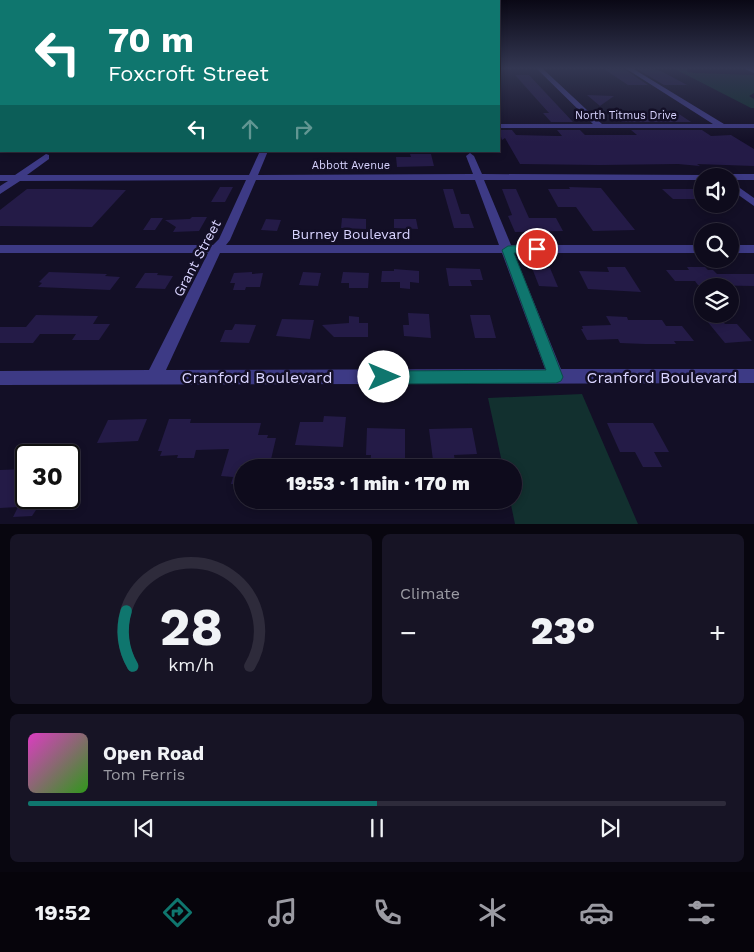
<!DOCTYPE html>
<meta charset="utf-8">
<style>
body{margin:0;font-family:"Work Sans",sans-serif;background:#171425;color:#f1f3f6;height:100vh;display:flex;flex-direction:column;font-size:19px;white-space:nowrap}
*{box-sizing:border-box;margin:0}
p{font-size:16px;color:#9b9ba3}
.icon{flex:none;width:28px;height:28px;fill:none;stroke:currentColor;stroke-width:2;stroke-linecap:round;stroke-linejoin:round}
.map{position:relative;height:524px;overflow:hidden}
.sheet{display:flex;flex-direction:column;gap:10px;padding:10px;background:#08060f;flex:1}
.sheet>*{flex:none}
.top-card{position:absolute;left:0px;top:0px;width:500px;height:152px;box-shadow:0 2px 8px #0003,0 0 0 1px #2e2b3b;background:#0f766e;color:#fff;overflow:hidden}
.controls{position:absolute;left:694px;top:168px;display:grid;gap:10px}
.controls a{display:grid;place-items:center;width:45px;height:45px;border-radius:50%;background:#0e0b1c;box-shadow:0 2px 8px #0003,0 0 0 1px #2e2b3b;font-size:25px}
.speed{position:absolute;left:15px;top:444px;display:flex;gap:10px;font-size:25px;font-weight:700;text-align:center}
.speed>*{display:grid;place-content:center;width:65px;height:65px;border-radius:50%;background:#0e0b1c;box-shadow:0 2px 8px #0003,0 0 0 1px #2e2b3b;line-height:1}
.speed .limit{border:2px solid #111;border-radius:8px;background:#fff;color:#111}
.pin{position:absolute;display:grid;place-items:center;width:42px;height:42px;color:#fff;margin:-21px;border:2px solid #fff;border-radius:50%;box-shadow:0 1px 5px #0007}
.me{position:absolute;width:55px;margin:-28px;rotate:90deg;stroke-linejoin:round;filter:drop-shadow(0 0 4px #0008)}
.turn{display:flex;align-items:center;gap:18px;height:105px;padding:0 25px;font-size:22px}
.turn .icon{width:65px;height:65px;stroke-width:2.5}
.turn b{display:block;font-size:35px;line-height:42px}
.lanes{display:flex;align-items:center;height:48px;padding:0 25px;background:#0003;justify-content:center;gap:25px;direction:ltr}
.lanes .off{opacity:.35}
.big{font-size:38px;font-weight:800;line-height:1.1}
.sheet .card{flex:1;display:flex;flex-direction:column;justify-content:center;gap:8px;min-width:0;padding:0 18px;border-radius:8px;background:#171425}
.sheet .dial{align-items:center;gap:0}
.dial svg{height:130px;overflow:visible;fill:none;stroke:#2e2b3b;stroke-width:7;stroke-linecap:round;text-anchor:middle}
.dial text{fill:#f1f3f6;stroke:none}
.song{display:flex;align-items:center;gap:15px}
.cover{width:60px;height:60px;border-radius:8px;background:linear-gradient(135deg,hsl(310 70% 55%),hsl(110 70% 35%))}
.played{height:5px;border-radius:2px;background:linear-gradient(90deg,#0f766e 50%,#2e2b3b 50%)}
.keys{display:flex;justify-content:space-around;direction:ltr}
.heat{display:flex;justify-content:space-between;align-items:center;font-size:28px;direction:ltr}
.sheet .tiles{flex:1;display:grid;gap:10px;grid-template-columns:1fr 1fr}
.card:last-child{grid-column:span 2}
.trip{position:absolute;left:234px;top:459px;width:288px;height:50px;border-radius:25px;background:#0e0b1c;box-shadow:0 2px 8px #0003,0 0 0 1px #2e2b3b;font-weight:800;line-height:50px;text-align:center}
.tab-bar{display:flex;height:80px;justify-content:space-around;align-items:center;background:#06040b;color:#9b9ba3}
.tab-bar .icon{width:35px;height:35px}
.tab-bar .active{color:#0f766e}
.tab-bar b{font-size:22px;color:#f1f3f6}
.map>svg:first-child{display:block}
</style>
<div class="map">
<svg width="754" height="525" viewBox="0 0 754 525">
<rect width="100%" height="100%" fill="#130f26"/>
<g fill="#12302f">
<path d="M673,68H686L688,72L694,73L754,75V93L749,96L754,99V108H751Z"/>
<path d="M582,394L638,524H515L510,500H512V468L503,467L488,398Z"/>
</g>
<g fill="#241b47">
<path d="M604,69H624L648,85H628Z"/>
<path d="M637,69H653L661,71L687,85H664Z"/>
<path d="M515,75H529L573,122H551L543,113H549Z"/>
<path d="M587,95L614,96L600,106Z"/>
<path d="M612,113L679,114L691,122H622Z"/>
<path d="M499,130H512L516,135L557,136H562L557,130H580L585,135H637L631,130H702L711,136L731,135L754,149V166L697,164L700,166L678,164L600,165L520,164L505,138L502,140Z"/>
<path d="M410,154H431L434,166L397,167L396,157H411Z"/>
<path d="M220,187H233L225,202H211Z"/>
<path d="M569,187L601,188L635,230L593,231L576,207H558L548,189H570Z"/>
<path d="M27,189H69L126,190L92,227L0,226V210Z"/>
<path d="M443,189H453L461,214H469L474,228H454Z"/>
<path d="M502,189H516L529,218H556L563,231L515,232L508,216L512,215Z"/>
<path d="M662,189H702V199H673Z"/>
<path d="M192,217H207L199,231L173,232L176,227L165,220L190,219Z"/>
<path d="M151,218H163L155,230H143Z"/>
<path d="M342,218L366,219V229L341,228Z"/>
<path d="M266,219L281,220L277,231L261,230Z"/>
<path d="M394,219H416L418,229L394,228Z"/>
<path d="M607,267H625L641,292L588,289L579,271L609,272Z"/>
<path d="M687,267H705L708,270H713L717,274H754V286L698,285L695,281H675L666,270H689Z"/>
<path d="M446,268L480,269L483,280H470L472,286H449Z"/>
<path d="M532,268H550L558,287L539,286Z"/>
<path d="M394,269L419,271V283L410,282V289L400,288V282H381L382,271H394Z"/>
<path d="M49,272L107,274L105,276L120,277L110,290L38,287L42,283L39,282Z"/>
<path d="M252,272V274L263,273L260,287H246L245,290H233L235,283H230L234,273Z"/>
<path d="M303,272L321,273L318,286L299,285Z"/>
<path d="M343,272L369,273L368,288H349V283H341Z"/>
<path d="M145,273H158L157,275L173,276L165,289L135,288Z"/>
<path d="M408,313L429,314L431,338L404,336L403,325H409Z"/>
<path d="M36,315L98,316L93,324H110L99,340H72L76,334H40L33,343H0V327H26Z"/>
<path d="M470,315H490L496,338H475Z"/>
<path d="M702,315H717L725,324H737L752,341L725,343Z"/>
<path d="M349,316L359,317V323H368V337H334L322,325L349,323Z"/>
<path d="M606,316L627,317L628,320H662L666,326H682L694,341H674L676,344H645L620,343L618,339L587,340L581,329H583L582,326L611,325Z"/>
<path d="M282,319L314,320L310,339L276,336Z"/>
<path d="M235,324L256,325L249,343L220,342L225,330H232Z"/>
<path d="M324,416L346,417L343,447L295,445L300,422H323Z"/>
<path d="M147,419L138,441L97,443L108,420Z"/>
<path d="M169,419H191L190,423H261L258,435H268L267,438H276L269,468H242V484H231L233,477L221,476L229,449L196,450L194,458H177L178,455L160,456L162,451H158Z"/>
<path d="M607,423H653L669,452H654L662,467H643L635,452H620Z"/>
<path d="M367,428L405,429V466L370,465L371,455H366Z"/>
<path d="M472,428L477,454L454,455L456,468H434L429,429Z"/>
<path d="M26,469V498H46V507H38L32,516L13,517L18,507L0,508V470Z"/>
</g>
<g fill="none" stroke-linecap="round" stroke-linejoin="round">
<g fill="#3d3a85" fill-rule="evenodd">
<path d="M536,68H542L602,124H713L625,68H632L724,124H754V128H499V124H593Z"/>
<path d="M744,68L754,69V73L745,69Z"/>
<rect x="0" y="77" width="1" height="4"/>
<rect x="0" y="114" width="1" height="4"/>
<path d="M260,151H268L258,175L473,174L466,156L470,153L474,156L482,174L705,175L706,176H702V180H484L511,245H702V253H514L561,369H754V383L0,385V371L149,370L208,253H0V245H213L219,239L246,180L20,181L0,194V186L8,181H0V175H15L46,154L49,155V159L27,175H249ZM256,180H475L499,245H226L230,240ZM220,253H502L545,369L166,370Z"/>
<path d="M730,174H754V180H730V176H726Z"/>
<path d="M730,181L754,198V206L730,189Z"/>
<rect x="730" y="245" width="24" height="8"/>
</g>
</g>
<linearGradient id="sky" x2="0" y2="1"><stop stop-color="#0a0815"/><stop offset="0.48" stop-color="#333752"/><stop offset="1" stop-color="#333752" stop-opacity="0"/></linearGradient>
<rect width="754" height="142" fill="url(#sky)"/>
<path fill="#0f766e" stroke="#0a4d48" d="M537,245L543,249L541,251L514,253L563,377L561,381L556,383L384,384L379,382L376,377L379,373L384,371L546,370L502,250L508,246Z"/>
<g text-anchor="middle" stroke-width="5" stroke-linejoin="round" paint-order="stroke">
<g font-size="11" fill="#d9d4ff" stroke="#130f26">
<text x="626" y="119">North Titmus Drive</text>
<text x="351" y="169">Abbott Avenue</text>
</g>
<g font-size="14" fill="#d9d4ff" stroke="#130f26">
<text x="351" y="239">Burney Boulevard</text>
<text transform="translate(197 258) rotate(-62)" y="5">Grant Street</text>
</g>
<g font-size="16" fill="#d9d4ff" stroke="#130f26">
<text x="257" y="383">Cranford Boulevard</text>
<text x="662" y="383">Cranford Boulevard</text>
</g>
</g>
</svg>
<div class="controls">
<a><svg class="icon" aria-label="sound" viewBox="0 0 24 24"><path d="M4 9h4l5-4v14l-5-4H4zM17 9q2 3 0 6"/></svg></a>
<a><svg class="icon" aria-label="search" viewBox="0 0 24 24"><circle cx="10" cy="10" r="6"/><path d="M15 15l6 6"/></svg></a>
<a><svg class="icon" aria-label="layers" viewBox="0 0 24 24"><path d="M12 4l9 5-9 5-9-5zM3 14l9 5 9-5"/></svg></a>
</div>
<div class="speed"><div class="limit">30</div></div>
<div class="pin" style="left:537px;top:249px;background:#d93025"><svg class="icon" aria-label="arrive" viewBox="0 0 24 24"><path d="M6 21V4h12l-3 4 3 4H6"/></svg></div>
<svg class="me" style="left:384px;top:377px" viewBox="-20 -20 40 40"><circle r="19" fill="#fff"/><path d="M0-13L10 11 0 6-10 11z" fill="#0f766e"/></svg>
<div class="trip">19:53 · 1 min · 170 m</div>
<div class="top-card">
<div class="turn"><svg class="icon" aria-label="left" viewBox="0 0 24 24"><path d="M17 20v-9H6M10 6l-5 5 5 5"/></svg><div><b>70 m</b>Foxcroft Street</div></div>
<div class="lanes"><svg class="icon" aria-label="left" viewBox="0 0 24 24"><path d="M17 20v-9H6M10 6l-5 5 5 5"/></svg><svg class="icon off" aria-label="ahead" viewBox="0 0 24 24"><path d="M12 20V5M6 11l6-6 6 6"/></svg><svg class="icon off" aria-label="right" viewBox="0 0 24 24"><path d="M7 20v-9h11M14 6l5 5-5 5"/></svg></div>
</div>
</div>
<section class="sheet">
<div class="tiles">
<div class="card dial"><svg viewBox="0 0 100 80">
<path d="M14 69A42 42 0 1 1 86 69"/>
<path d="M14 69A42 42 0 0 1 10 35" stroke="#0f766e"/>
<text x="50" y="56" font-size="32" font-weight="700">28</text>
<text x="50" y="72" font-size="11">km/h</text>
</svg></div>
<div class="card"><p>Climate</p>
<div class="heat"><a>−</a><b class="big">23°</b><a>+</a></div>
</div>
<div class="card">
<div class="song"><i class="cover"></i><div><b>Open Road</b><p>Tom Ferris</p></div></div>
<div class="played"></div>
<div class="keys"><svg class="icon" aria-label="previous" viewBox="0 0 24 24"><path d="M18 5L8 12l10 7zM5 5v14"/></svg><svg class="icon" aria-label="pause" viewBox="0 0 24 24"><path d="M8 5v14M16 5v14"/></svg><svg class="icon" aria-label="next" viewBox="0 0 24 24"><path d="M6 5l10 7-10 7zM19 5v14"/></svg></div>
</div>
</div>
</section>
<nav class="tab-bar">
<b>19:52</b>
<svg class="icon active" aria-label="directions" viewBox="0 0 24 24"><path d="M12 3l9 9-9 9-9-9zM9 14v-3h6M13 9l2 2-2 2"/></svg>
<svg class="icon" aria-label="music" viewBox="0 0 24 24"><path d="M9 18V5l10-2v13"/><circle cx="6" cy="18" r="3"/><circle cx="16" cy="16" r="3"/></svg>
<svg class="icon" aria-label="phone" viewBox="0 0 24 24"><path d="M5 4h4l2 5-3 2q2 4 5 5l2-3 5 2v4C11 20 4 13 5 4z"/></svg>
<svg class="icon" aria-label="climate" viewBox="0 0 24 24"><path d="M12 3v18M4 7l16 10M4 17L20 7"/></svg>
<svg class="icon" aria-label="car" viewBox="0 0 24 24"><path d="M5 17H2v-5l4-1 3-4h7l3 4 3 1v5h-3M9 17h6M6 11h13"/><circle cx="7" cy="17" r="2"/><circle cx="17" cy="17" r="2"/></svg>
<svg class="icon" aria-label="filters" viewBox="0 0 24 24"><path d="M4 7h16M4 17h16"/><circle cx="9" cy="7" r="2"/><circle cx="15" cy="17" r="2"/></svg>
</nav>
